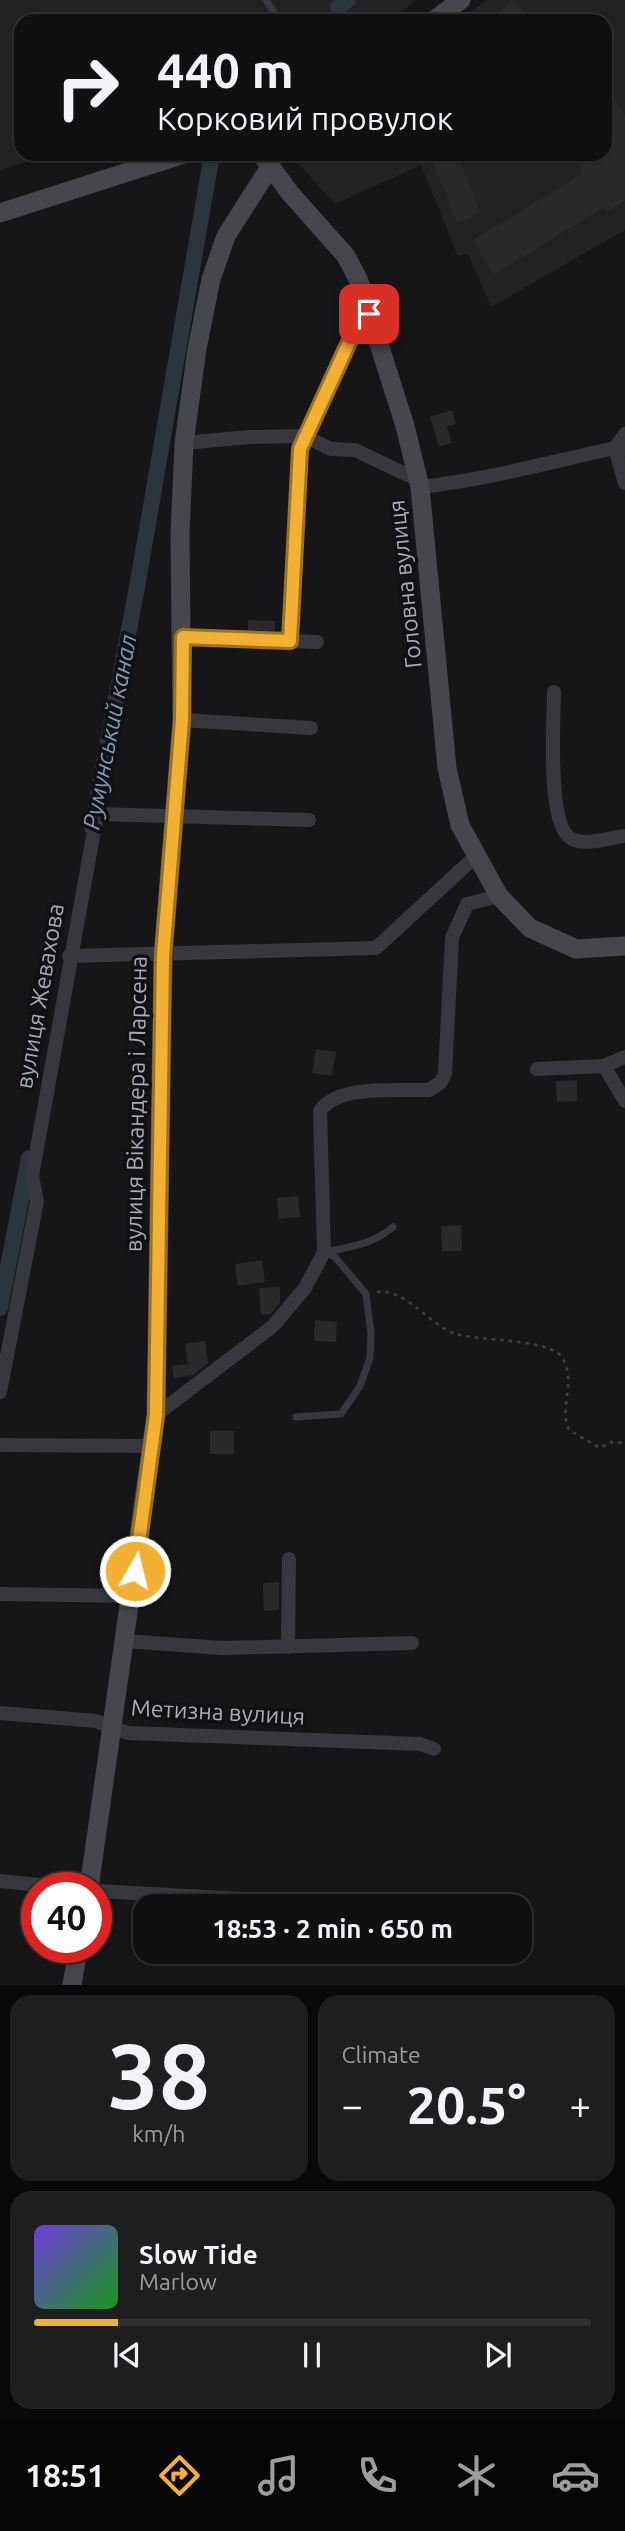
<!DOCTYPE html>
<meta charset="utf-8">
<style>
body{margin:0;font-family:Ubuntu,sans-serif;background:#1e1e20;color:#f1f3f6;height:100vh;display:flex;flex-direction:column;font-size:26px;white-space:nowrap}
*{box-sizing:border-box;margin:0}
p{font-size:23px;color:#9c9d9f}
.icon{flex:none;width:38px;height:38px;fill:none;stroke:currentColor;stroke-width:2;stroke-linecap:round;stroke-linejoin:round}
.map{position:relative;height:1985px;overflow:hidden}
.details{display:flex;flex-direction:column;gap:10px;padding:10px;background:#09090a;flex:1}
.details>*{flex:none}
.top-card{position:absolute;left:14px;top:14px;width:598px;height:147px;border-radius:21px;box-shadow:0 2px 5px #0004,0 0 0 2px #303032;background:#101012;color:#f1f3f6;overflow:hidden}
.speed{position:absolute;left:21px;top:1872px;display:flex;gap:14px;font-size:35px;font-weight:700;text-align:center}
.speed>*{display:grid;place-content:center;width:91px;height:91px;border-radius:50%;background:#101012;box-shadow:0 2px 5px #0004,0 0 0 2px #303032;line-height:1}
.speed .limit{border:10px solid #d22;background:#fff;color:#111}
.pin{position:absolute;display:grid;place-items:center;width:60px;height:60px;color:#fff;margin:-30px;border-radius:14px;box-shadow:0 4px 10px #0006}
.me{position:absolute;width:77px;margin:-38px;rotate:8deg;stroke-linejoin:round;filter:drop-shadow(0 0 5px #0008)}
.turn{display:flex;align-items:center;gap:24px;height:147px;padding:0 28px;font-size:32px}
.turn .icon{width:91px;height:91px;stroke-width:2.5}
.turn b{display:block;font-size:49px;line-height:60px}
.big{font-size:52px;font-weight:700;line-height:1.1}
.details .card{flex:1;display:flex;flex-direction:column;justify-content:center;gap:10px;min-width:0;padding:0 24px;border-radius:21px;background:#1e1e20}
.details .dial{align-items:center;gap:0}
.dial b{font-size:91px;line-height:1}
.song{display:flex;align-items:center;gap:21px}
.cover{width:84px;height:84px;border-radius:10px;background:linear-gradient(135deg,hsl(260 70% 55%),hsl(120 70% 35%))}
.played{height:7px;border-radius:4px;background:linear-gradient(90deg,#f2b134 15%,#303032 15%)}
.keys{display:flex;justify-content:space-around;direction:ltr}
.heat{display:flex;justify-content:space-between;align-items:center;font-size:38px;direction:ltr}
.details .tiles{flex:1;display:grid;gap:10px;grid-template-columns:1fr 1fr}
.card:last-child{grid-column:span 2}
.trip{position:absolute;left:133px;top:1894px;width:399px;height:70px;border-radius:21px;background:#101012;box-shadow:0 2px 5px #0004,0 0 0 2px #303032;font-weight:700;line-height:70px;text-align:center}
.dock{display:flex;height:112px;justify-content:space-around;align-items:center;background:#060607;color:#9c9d9f}
.dock .icon{width:49px;height:49px}
.dock .selected{color:#f2b134}
.dock b{font-size:32px;color:#f1f3f6}
.map>svg:first-child{display:block}
</style>
<div class="map">
<svg width="625" height="1985" viewBox="0 0 625 1985">
<rect width="100%" height="100%" fill="#161618"/>
<g fill="#222225">
<path d="M0,0H416L389,21H21V154H51L0,170Z"/>
<path d="M487,0H625V230L491,307L468,254L458,256L421,165L335,204L290,154H606V21H459Z"/>
</g>
<g fill="none" stroke-linecap="round" stroke-linejoin="round">
<g stroke="#2c353c" stroke-width="16">
<path d="M338,7L348,0"/>
<path d="M92,827L137,587L212,154"/>
<path d="M0,1308L29,1158"/>
</g>
</g>
<g fill="#29292c">
<path d="M514,0L531,21H488Z"/>
<path d="M606,85L625,117V200L607,212L604,207L494,275L473,240L583,173L572,154H606Z"/>
<path d="M442,154H457L481,213L457,223L431,158Z"/>
<path d="M452,410L456,424L447,426L452,443L439,447L430,417Z"/>
<path d="M248,620L275,621V631L248,630Z"/>
<path d="M316,1049L336,1052L332,1076L312,1073Z"/>
<path d="M577,1080V1101L557,1102L556,1081Z"/>
<path d="M298,1196L300,1217L279,1219L277,1198Z"/>
<path d="M461,1225L462,1251H442L441,1226Z"/>
<path d="M262,1260L265,1282L238,1286L235,1264Z"/>
<path d="M280,1287V1302L271,1314H261L259,1288Z"/>
<path d="M315,1320L337,1322L336,1342L314,1341Z"/>
<path d="M205,1341L208,1363L193,1375L174,1378L172,1366L188,1364L185,1344Z"/>
<rect x="210" y="1431" width="24" height="23"/>
<path d="M279,1582V1610L264,1611L263,1583Z"/>
</g>
<g fill="none" stroke-linecap="round" stroke-linejoin="round">
<path stroke="#3d3f44" stroke-width="2.5" stroke-dasharray="3.5 5" stroke-linecap="butt" d="M377,1292C406,1288 430,1326 456,1334C480,1341 547,1339 561,1356C578,1379 558,1408 569,1430L600,1448L611,1442L625,1443"/>
<g stroke="#37383d" stroke-width="7">
<path d="M266,0L280,21"/>
<path d="M325,1252C351,1247 373,1244 393,1227"/>
<path d="M296,1417L341,1414L360,1386L370,1358L371,1333L366,1294L335,1257L325,1252"/>
</g>
<g stroke="#37383d" stroke-width="14">
<path d="M625,434L615,448L625,483"/>
<path d="M184,443L249,437L304,436L331,449L355,450L418,480"/>
<path d="M420,487C486,480 550,462 615,448L625,449"/>
<path d="M183,637L317,642"/>
<path d="M290,641L300,449L356,327L369,314"/>
<path d="M554,692C554,719 546,827 572,839C586,846 610,838 625,836"/>
<path d="M182,720L311,728"/>
<path d="M69,956L376,948L476,856"/>
<path d="M604,1066L625,1101"/>
<path d="M537,1069L604,1066L625,1057"/>
<path d="M0,1392L37,1201L32,1176L97,814L309,820"/>
<path d="M156,1415L273,1326L305,1288L324,1252L320,1111C337,1084 399,1091 429,1090L440,1083L445,1074L452,938L467,904L499,896"/>
<path d="M0,1445L152,1446"/>
<path d="M0,1594L132,1596"/>
<path d="M125,1641L222,1648L412,1643"/>
<path d="M288,1647L289,1559"/>
<path d="M0,1713L96,1721L128,1733L420,1744L434,1749"/>
<path d="M0,1881L69,1888"/>
<path d="M96,1891L367,1906"/>
</g>
<g stroke="#45474d" stroke-width="19">
<path d="M433,21L461,0"/>
<path d="M261,154L290,193L346,256L359,281L405,426L420,487L447,768L460,825L499,896L530,928L576,949L625,946"/>
<path d="M0,213L184,154"/>
<path d="M89,1888L156,1415L163,956L182,720L180,535L184,443L197,349L211,279L226,236L270,167"/>
<path d="M72,1985L78,1948"/>
</g>
</g>
<g fill="none" stroke-linecap="round" stroke-linejoin="round">
<defs>
<path id="route" d="M135,1571L156,1415L163,956L182,720L183,637L290,641L300,449L356,327L369,314"/>
</defs>
<use href="#route" stroke="#9d7322" stroke-width="18"/>
<use href="#route" stroke="#f2b134" stroke-width="12"/>
</g>
<g text-anchor="middle" stroke-width="7" stroke-linejoin="round" paint-order="stroke">
<g font-size="23" fill="#a8adb8" stroke="#111113">
<text transform="translate(405 584) rotate(-96)" y="8">Головна вулиця</text>
<text transform="translate(40 996) rotate(-80)" y="8">вулиця Жевахова</text>
<text transform="translate(136 1104) rotate(-89)" y="8">вулиця Вікандера і Ларсена</text>
<text transform="translate(218 1712) rotate(3)" y="8">Метизна вулиця</text>
</g>
<g font-size="24" font-style="italic" fill="#7f9bb3" stroke="#111113">
<text transform="translate(110 732) rotate(-79)" y="8">Румунський канал</text>
</g>
</g>
</svg>
<div class="speed"><div class="limit">40</div></div>
<div class="pin" style="left:369px;top:314px;background:#d93025"><svg class="icon" aria-label="arrive" viewBox="0 0 24 24"><path d="M6 21V4h12l-3 4 3 4H6"/></svg></div>
<svg class="me" style="left:135px;top:1571px" viewBox="-20 -20 40 40"><circle r="17" fill="#f2b134" stroke="#fff" stroke-width="3"/><path d="M0-11L8 9 0 5-8 9z" fill="#fff"/></svg>
<div class="trip">18:53 · 2 min · 650 m</div>
<div class="top-card">
<div class="turn"><svg class="icon" aria-label="right" viewBox="0 0 24 24"><path d="M7 20v-9h11M14 6l5 5-5 5"/></svg><div><b>440 m</b>Корковий провулок</div></div>
</div>
</div>
<section class="details">
<div class="tiles">
<div class="card dial"><b>38</b><p>km/h</p></div>
<div class="card"><p>Climate</p>
<div class="heat"><a>−</a><b class="big">20.5°</b><a>+</a></div>
</div>
<div class="card">
<div class="song"><i class="cover"></i><div><b>Slow Tide</b><p>Marlow</p></div></div>
<div class="played"></div>
<div class="keys"><svg class="icon" aria-label="previous" viewBox="0 0 24 24"><path d="M18 5L8 12l10 7zM5 5v14"/></svg><svg class="icon" aria-label="pause" viewBox="0 0 24 24"><path d="M8 5v14M16 5v14"/></svg><svg class="icon" aria-label="next" viewBox="0 0 24 24"><path d="M6 5l10 7-10 7zM19 5v14"/></svg></div>
</div>
</div>
</section>
<nav class="dock">
<b>18:51</b>
<svg class="icon selected" aria-label="directions" viewBox="0 0 24 24"><path d="M12 3l9 9-9 9-9-9zM9 14v-3h6M13 9l2 2-2 2"/></svg>
<svg class="icon" aria-label="music" viewBox="0 0 24 24"><path d="M9 18V5l10-2v13"/><circle cx="6" cy="18" r="3"/><circle cx="16" cy="16" r="3"/></svg>
<svg class="icon" aria-label="phone" viewBox="0 0 24 24"><path d="M5 4h4l2 5-3 2q2 4 5 5l2-3 5 2v4C11 20 4 13 5 4z"/></svg>
<svg class="icon" aria-label="climate" viewBox="0 0 24 24"><path d="M12 3v18M4 7l16 10M4 17L20 7"/></svg>
<svg class="icon" aria-label="car" viewBox="0 0 24 24"><path d="M5 17H2v-5l4-1 3-4h7l3 4 3 1v5h-3M9 17h6M6 11h13"/><circle cx="7" cy="17" r="2"/><circle cx="17" cy="17" r="2"/></svg>
</nav>
